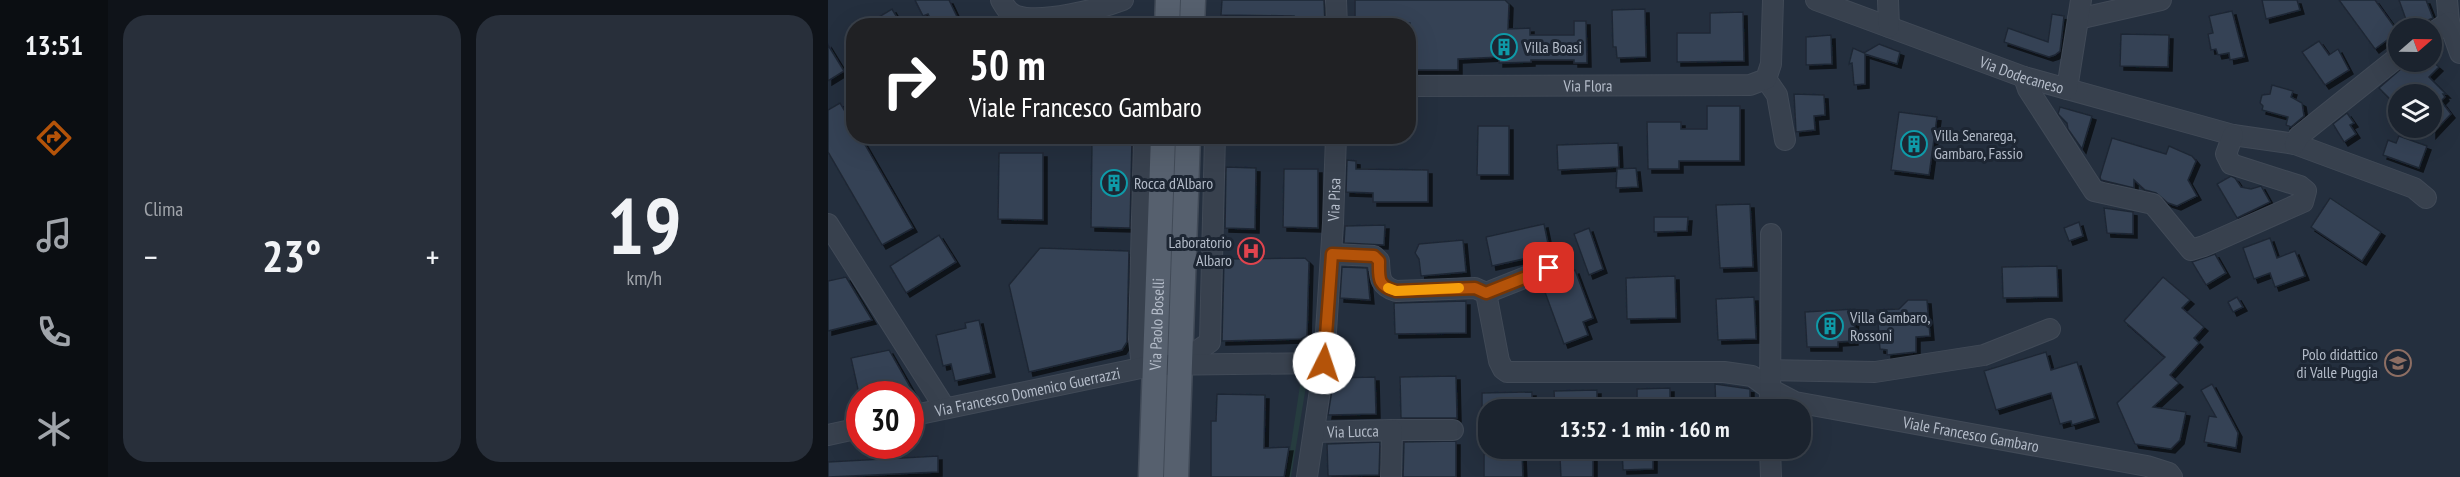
<!DOCTYPE html>
<html lang="it">
<meta charset="utf-8">
<style>
body{margin:0;font-family:"PT Sans Narrow",sans-serif;background:#282f3a;color:#f1f3f6;height:100vh;display:flex;flex-direction:column;font-size:22px;white-space:nowrap}
*{box-sizing:border-box;margin:0}
p{font-size:20px;color:#a0a4aa}
.icon{flex:none;width:33px;height:33px;fill:none;stroke:currentColor;stroke-width:2;stroke-linecap:round;stroke-linejoin:round}
.map{position:relative;flex:1;overflow:hidden}
.panel{display:flex;flex-direction:column;gap:15px;padding:15px;background:#0f1319;width:720px}
.panel>*{flex:none}
.top-card{position:absolute;left:18px;top:18px;width:570px;height:126px;border-radius:24px;box-shadow:0 6px 24px #0002,0 0 0 2px #39404a;background:#202124;color:#fff;overflow:hidden}
.needle{width:39px;rotate:70deg}
.buttons{position:absolute;left:1560px;top:18px;display:grid;gap:12px}
.buttons a{display:grid;place-items:center;width:54px;height:54px;border-radius:50%;background:#1b232e;box-shadow:0 6px 24px #0002,0 0 0 2px #39404a;font-size:30px}
.speed{position:absolute;left:18px;top:381px;display:flex;gap:12px;font-size:30px;font-weight:700;text-align:center}
.speed>*{display:grid;place-content:center;width:78px;height:78px;border-radius:50%;background:#1b232e;box-shadow:0 6px 24px #0002,0 0 0 2px #39404a;line-height:1}
.speed .limit{border:9px solid #d22;background:#fff;color:#111}
.pin{position:absolute;display:grid;place-items:center;width:51px;height:51px;color:#fff;margin:-26px;border-radius:12px;box-shadow:0 3px 9px #0006}
.me{position:absolute;width:66px;margin:-33px;rotate:4deg;stroke-linejoin:round;filter:drop-shadow(0 0 4px #0008)}
.turn{display:flex;align-items:center;gap:21px;height:126px;padding:0 24px;font-size:27px}
.turn .icon{width:78px;height:78px;stroke-width:2.5}
.turn b{display:block;font-size:42px;line-height:51px}
.big{font-size:45px;font-weight:700;line-height:1.1}
.panel .widget{flex:1;display:flex;flex-direction:column;justify-content:center;gap:9px;min-width:0;padding:0 21px;border-radius:24px;background:#282f3a}
.panel .dial{align-items:center;gap:0}
.dial b{font-size:78px;line-height:1}
.heat{display:flex;justify-content:space-between;align-items:center;font-size:33px;direction:ltr}
.panel .tiles{flex:1;display:grid;gap:15px;grid-template-columns:repeat(2,1fr)}
.trip{position:absolute;left:650px;top:399px;width:333px;height:60px;border-radius:24px;background:#1b232e;box-shadow:0 6px 24px #0002,0 0 0 2px #39404a;font-weight:700;line-height:60px;text-align:center}
main{display:flex;flex:1;min-height:0}
.menu{display:flex;flex-direction:column;width:108px;justify-content:space-around;align-items:center;background:#0b0e12;color:#a0a4aa}
.menu .icon{width:42px;height:42px}
.menu .selected{color:#b45309}
.menu b{font-size:27px;color:#f1f3f6}
.map>svg:first-child{display:block}
</style>
<main>
<nav class="menu">
<b>13:51</b>
<svg class="icon selected" aria-label="directions" viewBox="0 0 24 24"><path d="M12 3l9 9-9 9-9-9zM9 14v-3h6M13 9l2 2-2 2"/></svg>
<svg class="icon" aria-label="music" viewBox="0 0 24 24"><path d="M9 18V5l10-2v13"/><circle cx="6" cy="18" r="3"/><circle cx="16" cy="16" r="3"/></svg>
<svg class="icon" aria-label="phone" viewBox="0 0 24 24"><path d="M5 4h4l2 5-3 2q2 4 5 5l2-3 5 2v4C11 20 4 13 5 4z"/></svg>
<svg class="icon" aria-label="climate" viewBox="0 0 24 24"><path d="M12 3v18M4 7l16 10M4 17L20 7"/></svg>
</nav>
<section class="panel">
<div class="tiles">
<div class="widget"><p>Clima</p>
<div class="heat"><a>−</a><b class="big">23°</b><a>+</a></div>
</div>
<div class="widget dial"><b>19</b><p>km/h</p></div>
</div>
</section>
<div class="map">
<svg width="1632" height="477" viewBox="0 0 1632 477">
<defs>
<filter id="shadow"><feDropShadow dx="4" dy="4" stdDeviation="0" flood-color="#0009"/></filter>
</defs>
<rect width="100%" height="100%" fill="#242f3e"/>
<path fill="#263c3f" d="M473,379L479,380L463,477H458Z"/>
<g fill="#364354" stroke="#1f2835" stroke-width="1.5" filter="url(#shadow)">
<path d="M87,0H121L132,23L125,26H106L100,14L95,16Z"/>
<path d="M394,0H496L497,26H481V18L466,19V16L393,15Z"/>
<path d="M527,0H677L681,4L680,29L702,28V35H746V21H758L759,63H746V60H703V62L671,63V57L630,59V70H582V23H527Z"/>
<path d="M1434,0H1469L1472,10L1438,19Z"/>
<path d="M1511,0H1547L1570,32L1547,49Z"/>
<path d="M1571,0H1598L1605,18L1581,28Z"/>
<path d="M64,9L74,26H36Z"/>
<path d="M817,9L818,57L789,58L788,47H785L784,10Z"/>
<path d="M1404,11L1416,57L1402,60L1401,53L1390,55L1388,49L1383,50L1380,34L1385,33L1381,16Z"/>
<path d="M915,12L916,61L849,62V33H882V13Z"/>
<path d="M1224,14L1236,16L1232,51L1227,55L1221,57L1176,42L1180,28L1220,42Z"/>
<path d="M1293,34L1341,35L1340,67L1292,66Z"/>
<path d="M1003,35L1004,64L978,65V37Z"/>
<path d="M1491,41L1501,55L1510,49L1521,70L1497,85L1474,52Z"/>
<path d="M1051,44L1072,52L1069,64L1037,54V84L1026,85L1024,63L1021,64L1025,48L1036,53Z"/>
<path d="M0,45L16,71L0,81Z"/>
<path d="M1581,62H1592L1593,64V62H1605L1611,67L1601,77L1618,94H1615L1617,97L1613,101L1623,114L1604,134V94H1570V99L1566,103L1551,88Z"/>
<path d="M1444,85L1465,91L1463,97L1474,103L1476,116L1463,127L1458,125L1460,117L1434,110L1435,106L1432,103L1434,95L1442,94Z"/>
<path d="M966,94L996,95L997,115L986,116L987,130L968,132Z"/>
<path d="M12,103L26,126V136H32L85,228L54,245L0,152V110Z"/>
<path d="M879,106H912V161H851V169H820L819,122H853V129H879Z"/>
<path d="M1232,107L1264,116L1254,149L1240,129L1239,123L1230,114Z"/>
<path d="M1071,112L1109,117L1101,175L1063,170Z"/>
<path d="M1519,113L1526,123L1522,125L1528,134L1516,142L1505,124Z"/>
<path d="M650,126H681V175H649Z"/>
<path d="M1571,136L1599,146L1591,168L1555,155L1560,140L1568,143Z"/>
<path d="M1284,138L1338,154L1341,146L1364,156L1368,161L1360,180L1369,196L1349,206L1340,203L1328,193L1317,190L1306,180V188L1273,180L1272,177Z"/>
<path d="M264,139H304L302,228L263,227Z"/>
<path d="M790,143L791,167L730,170L729,145Z"/>
<path d="M171,153H215V220L170,219Z"/>
<path d="M519,160L528,161V169L600,170V202H545V193L518,192Z"/>
<path d="M398,167L428,168L427,229L397,228Z"/>
<path d="M808,168L810,187L788,188L789,169Z"/>
<path d="M456,169H490V228L455,227Z"/>
<path d="M1403,176L1407,178L1413,187L1423,189L1433,186L1442,202L1409,218L1389,184Z"/>
<path d="M1502,198L1553,232L1534,261L1483,227Z"/>
<path d="M922,204L925,267L892,268L888,205Z"/>
<path d="M1276,208L1305,212V234L1279,233Z"/>
<path d="M826,217H860L859,231L826,232Z"/>
<path d="M1251,222L1255,236L1241,241L1236,228Z"/>
<path d="M716,224L722,253L664,266L658,237Z"/>
<path d="M557,225L556,245L516,243L517,226Z"/>
<path d="M761,228L775,269L761,275L746,234Z"/>
<path d="M111,235L128,262L78,293L62,266Z"/>
<path d="M1442,238L1449,258L1467,251L1477,276L1447,287L1442,273L1426,279L1415,248Z"/>
<path d="M635,240L638,272L593,276L591,259L587,253L591,244Z"/>
<path d="M212,248L301,251L299,342L294,350L201,372L181,285Z"/>
<path d="M1387,254L1398,273L1378,285L1364,262Z"/>
<path d="M477,258L481,262L479,336L473,339L394,341L396,259Z"/>
<path d="M1229,266L1230,297L1175,298L1174,267Z"/>
<path d="M514,267L539,268L542,300L512,298Z"/>
<path d="M747,270L765,318L755,322L760,335L736,344L714,284Z"/>
<path d="M847,276L848,318L799,319L798,278Z"/>
<path d="M18,277L44,320L0,331V281Z"/>
<path d="M1335,277L1362,300L1354,308L1376,327L1366,338L1371,343L1342,375L1351,383L1325,407L1358,412L1352,440L1343,449L1307,444L1289,403L1337,357L1296,321Z"/>
<path d="M926,297L928,339L890,340L888,299Z"/>
<path d="M1409,297L1415,307L1405,312L1400,302Z"/>
<path d="M1080,300H1099L1102,336L1088,337V352L1059,355V350L1052,349L1049,310L1071,309Z"/>
<path d="M638,301V333L567,334L566,303Z"/>
<path d="M1027,309L1026,341L1010,342V347H979L977,312Z"/>
<path d="M151,320L163,373L127,381L123,364L115,366L108,335L138,328L137,323Z"/>
<path d="M61,350L86,394H31L23,358Z"/>
<path d="M1218,352L1223,370L1249,362L1267,418L1244,425L1243,421L1232,424L1223,393L1168,410L1156,371Z"/>
<path d="M628,376L629,418H573L572,377Z"/>
<path d="M547,377L548,414L500,415L506,378Z"/>
<path d="M887,384L922,389V410H888Z"/>
<path d="M1384,384L1410,433L1408,448L1376,442L1381,416L1388,417L1373,390Z"/>
<path d="M842,388V410H809V389Z"/>
<path d="M769,390V410H727L726,391Z"/>
<path d="M704,392V410H654V393Z"/>
<path d="M389,394L437,395L436,448L461,447L456,477H383V421H388Z"/>
<path d="M628,441V477H575L576,442Z"/>
<path d="M552,442L551,475L500,476L499,444Z"/>
<path d="M794,448H825V469L795,470Z"/>
<path d="M694,453L695,477H656V454Z"/>
<path d="M110,456V472L0,477V462Z"/>
<path d="M765,457V477H733L732,458Z"/>
</g>
<g fill="none" stroke-linecap="round" stroke-linejoin="round">
<defs>
<g id="minor">
<path d="M173,0C177,7 181,14 189,16C214,24 271,9 295,0"/>
<path d="M508,0L509,26"/>
<path id="s1" d="M988,0L1196,77L1405,135L1467,144L1586,188L1598,198"/>
<path d="M1060,0L1061,27"/>
<path d="M1619,0L1621,22"/>
<path d="M1250,19L1333,0"/>
<path d="M1604,33L1621,22L1632,53"/>
<path d="M1196,77L1200,89L1266,191L1325,204L1363,250L1376,246L1475,202L1478,191L1472,186L1403,164L1398,154L1405,135"/>
<path d="M938,79L949,95L957,140"/>
<path id="s2" d="M580,86L922,85L938,79L943,64L945,0"/>
<path d="M1239,89L1253,0"/>
<path d="M1467,144L1471,136L1570,57"/>
<path d="M0,224L117,408"/>
<path id="s3" d="M504,254L546,256L551,261C552,277 551,286 568,291L647,288L658,293L671,361L675,369L679,372H896L924,376L942,389L967,402L1319,466L1341,473L1344,477"/>
<path d="M658,293L721,268"/>
<path d="M352,363L382,342L387,136"/>
<path d="M314,368L311,339L316,136"/>
<path d="M942,370L1047,372L1156,355L1222,329"/>
<path d="M942,410L943,234"/>
<path id="s4" d="M82,416L327,365L496,363"/>
<path d="M564,430H625"/>
<path id="s5" d="M486,432L564,430L563,477"/>
<path d="M0,435L32,428"/>
<path d="M942,448L943,477"/>
<path id="s6" d="M479,477L496,363L505,223L508,136"/>
</g>
<g id="major">
<path d="M339,26L340,0"/>
<path d="M364,26L365,0"/>
<path id="s7" d="M323,477L335,136"/>
<path d="M348,477L360,136"/>
</g>
</defs>
<use href="#minor" stroke="#414a57" stroke-width="22"/>
<use href="#major" stroke="#414a57" stroke-width="27"/>
<use href="#minor" stroke="#38414e" stroke-width="20"/>
<use href="#major" stroke="#56606e" stroke-width="24"/>
</g>
<g fill="none" stroke-linecap="round" stroke-linejoin="round">
<defs>
<path id="route" d="M496,363L504,254L546,256L551,261C551,278 549,286 568,291L647,288L658,293L721,268"/>
</defs>
<use href="#route" stroke="#753606" stroke-width="15"/>
<use href="#route" stroke="#b45309" stroke-width="10"/>
<path stroke="#f59e0b" stroke-width="10" d="M560,288L568,291L631,288"/>
</g>
<defs>
<symbol id="building-ring" viewBox="-11 -11 22 22"><circle r="9.5" fill="#1d2633" stroke="#0f9aa8" stroke-width="1.5"/><path d="M-4-6H4V6H1V3H-1V6H-4ZM-2.5-4.3h1.7v1.8h-1.7ZM.8-4.3h1.7v1.8H.8ZM-2.5-1h1.7V.8h-1.7ZM.8-1h1.7V.8H.8Z" fill="#0f9aa8"/></symbol>
<symbol id="hospital-ring" viewBox="-11 -11 22 22"><circle r="9.5" fill="#1d2633" stroke="#e0444e" stroke-width="1.5"/><path d="M-5-5h3v3.5h4V-5h3V5h-3V1.5h-4V5h-3Z" fill="#e0444e"/></symbol>
<symbol id="university-ring" viewBox="-11 -11 22 22"><circle r="9.5" fill="#1d2633" stroke="#8d6e63" stroke-width="1.5"/><path d="M0-5L7-2L0 1L-7-2ZM-4 1L0 2.5L4 1V4Q0 6-4 4Z" fill="#8d6e63"/></symbol>
</defs>
<g fill-rule="evenodd">
<use href="#building-ring" x="661" y="32" width="30" height="30"/>
<use href="#building-ring" x="1071" y="129" width="30" height="30"/>
<use href="#building-ring" x="271" y="168" width="30" height="30"/>
<use href="#hospital-ring" x="408" y="236" width="30" height="30"/>
<use href="#building-ring" x="987" y="311" width="30" height="30"/>
<use href="#university-ring" x="1555" y="348" width="30" height="30"/>
</g>
<g text-anchor="middle" stroke-width="6" stroke-linejoin="round" paint-order="stroke">
<g font-size="16" fill="#b4bcc9" stroke="#1d2633" text-anchor="start">
<text x="696" y="53">Villa Boasi</text>
<text x="1106" y="141">Villa Senarega,<tspan x="1106" dy="18">Gambaro, Fassio</tspan></text>
<text x="306" y="189">Rocca d'Albaro</text>
<text x="404" y="248" text-anchor="end">Laboratorio<tspan x="404" dy="18">Albaro</tspan></text>
<text x="1022" y="323">Villa Gambaro,<tspan x="1022" dy="18">Rossoni</tspan></text>
<text x="1550" y="360" text-anchor="end">Polo didattico<tspan x="1550" dy="18">di Valle Puggia</tspan></text>
</g>
<g font-size="16" fill="#b4bcc9" stroke="#1d2633">
<text dy="6" stroke="none"><textPath href="#s1" startOffset="219">Via Dodecaneso</textPath></text>
<text dy="6" stroke="none"><textPath href="#s2" startOffset="180">Via Flora</textPath></text>
<text dy="6" stroke="none"><textPath href="#s6" startOffset="279">Via Pisa</textPath></text>
<text dy="6" stroke="none"><textPath href="#s7" startOffset="153">Via Paolo Boselli</textPath></text>
<text dy="6" stroke="none"><textPath href="#s4" startOffset="120">Via Francesco Domenico Guerrazzi</textPath></text>
<text dy="6" stroke="none"><textPath href="#s5" startOffset="39">Via Lucca</textPath></text>
<text dy="6" stroke="none"><textPath href="#s3" startOffset="736">Viale Francesco Gambaro</textPath></text>
</g>
</g>
</svg>
<div class="buttons">
<a><svg class="needle" viewBox="-14 -14 28 28"><path d="M0-13l5 13h-10z" fill="#e53935"/><path d="M0 13l5-13h-10z" fill="#a0a4aa"/></svg></a>
<a><svg class="icon" aria-label="layers" viewBox="0 0 24 24"><path d="M12 4l9 5-9 5-9-5zM3 14l9 5 9-5"/></svg></a>
</div>
<div class="speed"><div class="limit">30</div></div>
<div class="pin" style="left:721px;top:268px;background:#d93025"><svg class="icon" aria-label="arrive" viewBox="0 0 24 24"><path d="M6 21V4h12l-3 4 3 4H6"/></svg></div>
<svg class="me" style="left:496px;top:363px" viewBox="-20 -20 40 40"><circle r="19" fill="#fff"/><path d="M0-13L10 11 0 6-10 11z" fill="#b45309"/></svg>
<div class="trip">13:52 · 1 min · 160 m</div>
<div class="top-card">
<div class="turn"><svg class="icon" aria-label="right" viewBox="0 0 24 24"><path d="M7 20v-9h11M14 6l5 5-5 5"/></svg><div><b>50 m</b>Viale Francesco Gambaro</div></div>
</div>
</div>
</main>
